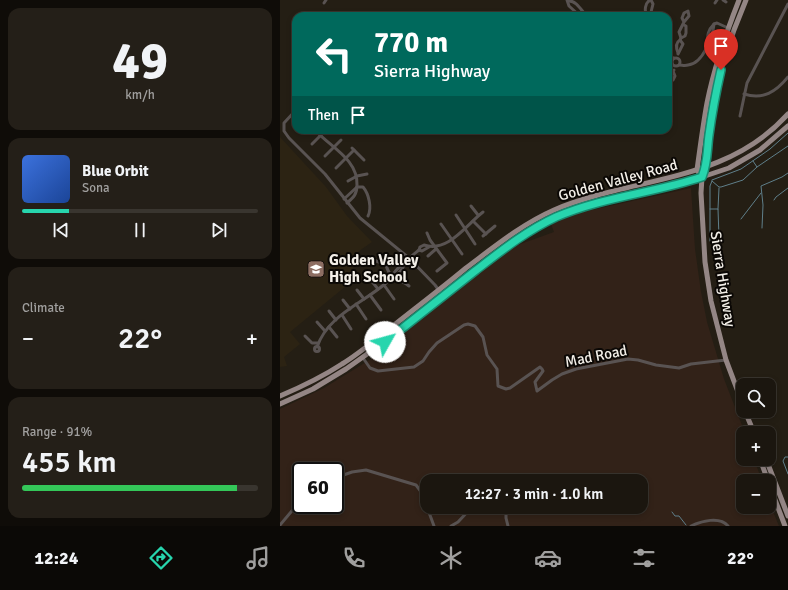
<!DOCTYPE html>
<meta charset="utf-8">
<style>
body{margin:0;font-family:Signika,sans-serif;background:#241f18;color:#f1f3f6;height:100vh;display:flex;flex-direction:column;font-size:15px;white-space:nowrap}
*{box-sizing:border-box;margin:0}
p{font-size:13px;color:#a09f9e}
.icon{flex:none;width:22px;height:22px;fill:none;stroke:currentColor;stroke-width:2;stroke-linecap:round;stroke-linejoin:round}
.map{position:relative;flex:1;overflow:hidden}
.drawer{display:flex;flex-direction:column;gap:8px;padding:8px;background:#0f0c08;width:280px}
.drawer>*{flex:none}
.banner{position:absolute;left:12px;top:12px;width:380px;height:122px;border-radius:12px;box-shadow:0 2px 6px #0003,0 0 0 1px #39352f;background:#00695c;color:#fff;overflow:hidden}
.buttons{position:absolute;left:456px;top:378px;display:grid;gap:8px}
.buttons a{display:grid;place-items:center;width:40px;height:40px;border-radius:8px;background:#1b160f;box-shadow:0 2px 6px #0003,0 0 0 1px #39352f;font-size:20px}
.speed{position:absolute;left:12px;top:462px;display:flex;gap:8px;font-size:20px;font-weight:700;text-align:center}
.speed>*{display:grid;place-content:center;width:52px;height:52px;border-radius:50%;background:#1b160f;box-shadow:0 2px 6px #0003,0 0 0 1px #39352f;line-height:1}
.speed .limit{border:2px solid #111;border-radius:6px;background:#fff;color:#111}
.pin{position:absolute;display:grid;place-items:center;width:34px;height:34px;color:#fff;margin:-41px -17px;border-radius:50% 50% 50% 0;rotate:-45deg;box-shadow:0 0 4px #0007}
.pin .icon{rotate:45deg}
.me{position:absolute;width:44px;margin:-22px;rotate:52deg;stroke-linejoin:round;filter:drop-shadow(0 0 3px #0008)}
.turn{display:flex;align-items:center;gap:14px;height:84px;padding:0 16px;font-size:18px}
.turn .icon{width:52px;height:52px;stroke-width:2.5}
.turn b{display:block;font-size:28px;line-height:34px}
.then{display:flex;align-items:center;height:38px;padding:0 16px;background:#0003;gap:8px;font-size:15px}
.big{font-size:30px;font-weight:600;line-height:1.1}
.drawer .tile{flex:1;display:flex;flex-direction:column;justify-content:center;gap:6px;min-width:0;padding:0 14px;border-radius:12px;background:#241f18}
.drawer .dial{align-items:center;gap:0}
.dial b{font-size:52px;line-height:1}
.song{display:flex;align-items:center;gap:12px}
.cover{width:48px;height:48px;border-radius:6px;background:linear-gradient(135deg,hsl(220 70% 55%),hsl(220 70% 35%))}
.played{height:4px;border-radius:2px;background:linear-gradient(90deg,#27d5ad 20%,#39352f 20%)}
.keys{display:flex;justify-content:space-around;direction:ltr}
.heat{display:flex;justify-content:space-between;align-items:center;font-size:22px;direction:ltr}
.charge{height:6px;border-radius:3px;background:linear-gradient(90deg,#34c759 91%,#39352f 0)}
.trip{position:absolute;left:140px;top:474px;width:228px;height:40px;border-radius:12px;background:#1b160f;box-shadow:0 2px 6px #0003,0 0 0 1px #39352f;font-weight:600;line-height:40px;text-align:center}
.tab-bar{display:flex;height:64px;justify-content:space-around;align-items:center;background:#0b0906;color:#a09f9e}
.tab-bar .icon{width:28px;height:28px}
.tab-bar .selected{color:#27d5ad}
.tab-bar b{font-size:18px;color:#f1f3f6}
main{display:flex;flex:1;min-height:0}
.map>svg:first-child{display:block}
</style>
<main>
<section class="drawer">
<div class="tile dial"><b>49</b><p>km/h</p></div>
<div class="tile">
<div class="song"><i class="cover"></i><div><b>Blue Orbit</b><p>Sona</p></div></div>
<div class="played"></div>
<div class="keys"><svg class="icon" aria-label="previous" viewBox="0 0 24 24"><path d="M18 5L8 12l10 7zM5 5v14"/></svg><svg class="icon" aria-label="pause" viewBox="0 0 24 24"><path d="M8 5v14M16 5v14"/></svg><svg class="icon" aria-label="next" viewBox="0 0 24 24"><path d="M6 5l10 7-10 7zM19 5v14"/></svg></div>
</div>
<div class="tile"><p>Climate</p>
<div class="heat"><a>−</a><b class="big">22°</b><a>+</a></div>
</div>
<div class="tile"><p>Range · 91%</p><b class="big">455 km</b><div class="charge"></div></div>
</section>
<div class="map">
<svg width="508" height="526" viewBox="0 0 508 526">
<rect width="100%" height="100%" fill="#241e14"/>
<path fill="#322218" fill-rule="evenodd" d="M411,188L415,249L421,292L427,322L444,379L465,433H463V459H474L482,481H463V507H489V502L499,526H0V409L44,388L91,359L125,331L144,318L151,311L219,257L235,246L274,232L271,224L298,213ZM21,471H55V505H21ZM147,481H361V507H147Z"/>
<path fill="#2c2313" d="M0,137L46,187L67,216L92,242L79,251L66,286L10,332L20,344L4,357L7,366L0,367Z"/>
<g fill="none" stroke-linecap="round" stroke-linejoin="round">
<g stroke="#5f7f8a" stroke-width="1">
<path d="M473,161L477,167L508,146"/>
<path d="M432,180L461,169L490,149L508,133"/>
<path d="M432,181L439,187H441L463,180L477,167"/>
<path d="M494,200L496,197L508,188"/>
<path d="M430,209H438L439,238L440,241"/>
<path d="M438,209L439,188"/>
<path d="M461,219L481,193"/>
<path d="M482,228L483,205L481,186L502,177L508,173"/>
<path d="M430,241V186L432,181"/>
<path d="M508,457H505L503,461L508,474"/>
<path d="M392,512L395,516H399L406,525"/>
</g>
<g stroke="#595352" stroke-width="3">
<path d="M287,0L289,6L300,16"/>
<path d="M443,0L446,2"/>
<path d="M288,1C295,0 300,8 304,13L303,16"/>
<path d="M44,3L46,0"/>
<path d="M435,3L437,0"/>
<path d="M367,16C364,11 365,3 370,0"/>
<path d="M370,16L373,4L371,0"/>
<path d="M434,24L437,23L448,28"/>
<path d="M401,38L405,36L406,33V26L404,25"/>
<path d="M398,53C396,48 395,43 400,40L401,38L399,32L404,22L402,18L404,13L408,11L409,16L404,22"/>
<path d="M398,54L403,44L400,40"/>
<path d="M388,57L394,58"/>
<circle cx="396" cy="62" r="4"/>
<path d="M399,65C402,65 405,66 408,65C423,64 433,36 434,24C428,30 427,35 428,44"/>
<path d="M388,76L394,70"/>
<path d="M388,83L393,80L395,76L393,71"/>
<path d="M464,94C483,100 496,92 508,77"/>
<path d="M16,110L4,123V131L9,138L45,174L80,218L129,258L155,285L163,296"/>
<path d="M460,116L467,83L508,4"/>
<path d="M35,130C50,147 78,159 77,185C77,194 74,197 67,203"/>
<path d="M20,131L22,130"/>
<path d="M32,144L46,130"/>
<path d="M72,148L84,160"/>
<path d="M45,156L61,140"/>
<path d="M56,168L74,150"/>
<path d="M68,181L77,176L87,174"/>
<path d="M77,187H83C89,194 92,208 88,216"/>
<path d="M64,199L77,187"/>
<path d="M191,206L198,215"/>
<path d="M176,215L195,244"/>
<path d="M193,221L206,234"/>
<path d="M161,224L182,254"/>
<path d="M147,233L150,240L167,263L157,271"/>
<path d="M203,236L215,226"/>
<path d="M139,250L142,251L149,247"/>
<path d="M148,256L156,249"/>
<path d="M89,258L106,265C110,280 119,278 129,286"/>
<path d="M112,277C120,274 121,270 125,264C128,258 134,254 139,250L140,247L144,245C168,253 186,225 203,212"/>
<path d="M90,279L98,289"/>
<path d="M104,285L114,299"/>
<path d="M77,290L84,299"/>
<path d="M90,295L101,310"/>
<path d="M63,300L70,309"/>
<path d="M76,304L86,319"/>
<path d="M49,311L56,320"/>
<path d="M62,315L71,329"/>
<path d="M37,322L45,331"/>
<path d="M49,327L57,337"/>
<path d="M25,336L32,343H38"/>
<circle cx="37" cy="349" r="2.5"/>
<path d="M37,347C48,315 82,304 106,283C113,277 115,267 125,264"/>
<path d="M83,358L90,368L98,371L134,367L143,361L149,352L157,343L184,325L188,324L195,326L203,337L207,355L217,369L218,386L226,389L230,388L260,367L262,369L263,371L255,382L257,391L272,380L282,374L296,369L348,359L358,360L376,365L399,368L411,364L446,360"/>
<path d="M55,478L72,472L86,470L136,485L142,493L147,506"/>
<path d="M147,507L154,526"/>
<path d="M226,507V518L228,526"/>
<path d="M0,525L21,500"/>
<path d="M171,526L178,522L192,507"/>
<path d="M411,526C421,521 440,516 448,526"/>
</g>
<g stroke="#948685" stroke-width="5">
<path d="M419,173L417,170C420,148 423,125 427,103C434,68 446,33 459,0"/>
<path d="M0,396C21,387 42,377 62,364C80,353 96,339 113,326C137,307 162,288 186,268C214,247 242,224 274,210C354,176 445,184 508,114"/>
<path d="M0,404L33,389L66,369L97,347L227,246L255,228L276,218L301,208L410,181L449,168L480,150L508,126"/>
<path d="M463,405L446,360L431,301L425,262L421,193L422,177L426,168L429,136L434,104L441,70L454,30L466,0"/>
<path d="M465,411L474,433"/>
<path d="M480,459L488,481"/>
<path d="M486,459L508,516"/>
<path d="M489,484L505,526"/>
</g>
</g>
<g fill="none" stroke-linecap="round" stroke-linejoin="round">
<defs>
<path id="route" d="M105,342C135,318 165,295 195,271C221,251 246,231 276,217C322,197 374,193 422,177C428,163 427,149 429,135C432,113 436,92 441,70"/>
</defs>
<use href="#route" stroke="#198a70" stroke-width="10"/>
<use href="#route" stroke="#27d5ad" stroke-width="7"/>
</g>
<defs>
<symbol id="school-square" viewBox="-11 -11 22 22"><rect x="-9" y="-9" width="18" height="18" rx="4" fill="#8d6e63" stroke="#0b0805"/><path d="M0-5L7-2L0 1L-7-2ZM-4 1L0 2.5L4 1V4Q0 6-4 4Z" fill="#fff"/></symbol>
</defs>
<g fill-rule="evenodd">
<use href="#school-square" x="26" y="259" width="20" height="20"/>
</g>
<g text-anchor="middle" stroke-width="4" stroke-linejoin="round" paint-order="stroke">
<g font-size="15" fill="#f3efe8" stroke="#0b0805">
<text transform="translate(338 180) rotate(-15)" y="5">Golden Valley Road</text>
<text transform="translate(443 279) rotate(81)" y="5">Sierra Highway</text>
<text transform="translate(316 356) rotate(-11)" y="5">Mad Road</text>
</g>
<g font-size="15" font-weight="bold" fill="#f3efe8" stroke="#0b0805" text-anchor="start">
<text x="49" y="265">Golden Valley<tspan x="49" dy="17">High School</tspan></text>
</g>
</g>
</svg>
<div class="buttons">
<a><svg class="icon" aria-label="search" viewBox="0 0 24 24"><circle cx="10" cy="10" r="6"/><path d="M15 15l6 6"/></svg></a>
<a>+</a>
<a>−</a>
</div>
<div class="speed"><div class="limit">60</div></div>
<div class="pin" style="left:441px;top:70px;background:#d93025"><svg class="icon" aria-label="arrive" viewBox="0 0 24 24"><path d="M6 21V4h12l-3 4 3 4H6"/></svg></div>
<svg class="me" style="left:105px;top:342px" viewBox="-20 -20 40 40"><circle r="19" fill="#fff"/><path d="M0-13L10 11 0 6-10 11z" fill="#27d5ad"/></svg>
<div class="trip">12:27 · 3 min · 1.0 km</div>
<div class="banner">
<div class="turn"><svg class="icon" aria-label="left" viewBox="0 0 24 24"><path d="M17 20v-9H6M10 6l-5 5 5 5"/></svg><div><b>770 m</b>Sierra Highway</div></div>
<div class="then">Then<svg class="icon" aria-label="arrive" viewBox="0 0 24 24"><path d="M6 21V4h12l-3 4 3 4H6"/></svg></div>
</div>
</div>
</main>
<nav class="tab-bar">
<b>12:24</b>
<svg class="icon selected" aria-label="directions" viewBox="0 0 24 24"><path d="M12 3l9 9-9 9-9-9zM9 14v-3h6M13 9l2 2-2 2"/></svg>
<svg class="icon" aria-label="music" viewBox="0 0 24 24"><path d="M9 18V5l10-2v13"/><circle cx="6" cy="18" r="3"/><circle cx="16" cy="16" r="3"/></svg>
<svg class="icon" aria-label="phone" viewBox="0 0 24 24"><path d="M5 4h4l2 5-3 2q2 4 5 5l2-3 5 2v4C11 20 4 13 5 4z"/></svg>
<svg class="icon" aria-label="climate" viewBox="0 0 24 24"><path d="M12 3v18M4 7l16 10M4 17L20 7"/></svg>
<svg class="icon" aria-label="car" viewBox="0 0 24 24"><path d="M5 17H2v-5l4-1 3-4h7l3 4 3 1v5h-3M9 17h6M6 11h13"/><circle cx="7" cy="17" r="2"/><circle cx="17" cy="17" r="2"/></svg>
<svg class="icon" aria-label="filters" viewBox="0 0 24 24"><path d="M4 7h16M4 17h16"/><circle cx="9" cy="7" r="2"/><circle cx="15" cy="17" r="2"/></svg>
<b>22°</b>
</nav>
